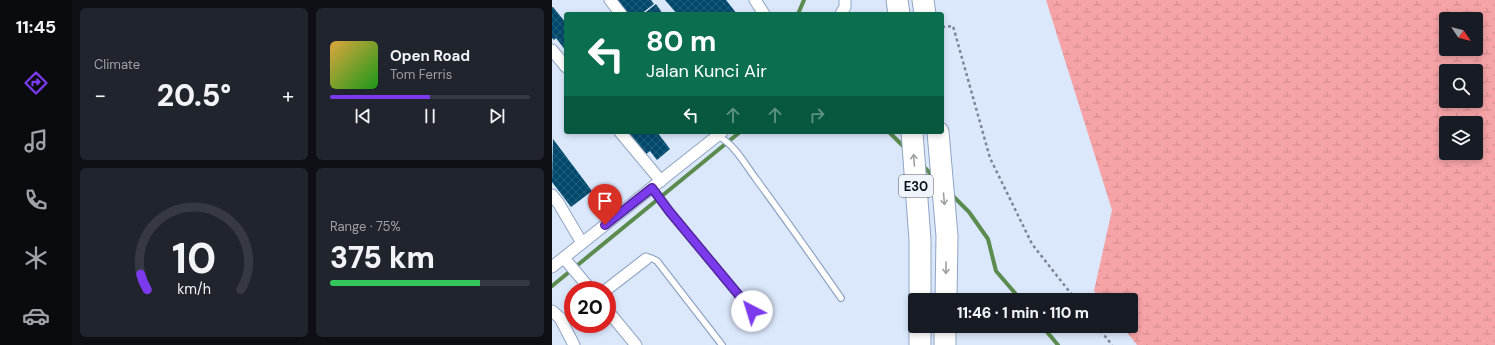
<!DOCTYPE html>
<meta charset="utf-8">
<style>
body{margin:0;font-family:"DM Sans",sans-serif;background:#20242c;color:#f1f3f6;height:100vh;display:flex;flex-direction:column;font-size:15px;white-space:nowrap}
*{box-sizing:border-box;margin:0}
p{font-size:13px;color:#9ea1a6}
.icon{flex:none;width:22px;height:22px;fill:none;stroke:currentColor;stroke-width:2;stroke-linecap:round;stroke-linejoin:round}
.map{position:relative;flex:1;overflow:hidden}
.panel{display:flex;flex-direction:column;gap:8px;padding:8px;background:#0d0f14;width:480px}
.panel>*{flex:none}
.hud{position:absolute;left:12px;top:12px;width:380px;height:122px;border-radius:4px;box-shadow:0 2px 6px #0003;background:#0b6e4f;color:#fff;overflow:hidden}
.needle{width:26px;rotate:125deg}
.controls{position:absolute;left:887px;top:12px;display:grid;gap:8px}
.controls a{display:grid;place-items:center;width:44px;height:44px;border-radius:4px;background:#171b24;box-shadow:0 2px 6px #0003;font-size:20px}
.speed{position:absolute;left:12px;top:281px;display:flex;gap:8px;font-size:20px;font-weight:700;text-align:center}
.speed>*{display:grid;place-content:center;width:52px;height:52px;border-radius:50%;background:#171b24;box-shadow:0 2px 6px #0003;line-height:1}
.speed .limit{border:6px solid #d22;background:#fff;color:#111}
.pin{position:absolute;display:grid;place-items:center;width:34px;height:34px;color:#fff;margin:-41px -17px;border-radius:50% 50% 50% 0;rotate:-45deg;box-shadow:0 0 4px #0007}
.pin .icon{rotate:45deg}
.me{position:absolute;width:44px;margin:-22px;rotate:320deg;stroke-linejoin:round;filter:drop-shadow(0 0 3px #0008)}
.turn{display:flex;align-items:center;gap:14px;height:84px;padding:0 16px;font-size:18px}
.turn .icon{width:52px;height:52px;stroke-width:2.5}
.turn b{display:block;font-size:28px;line-height:34px}
.lanes{display:flex;align-items:center;height:38px;padding:0 16px;background:#0003;justify-content:center;gap:20px;direction:ltr}
.lanes .off{opacity:.35}
.big{font-size:30px;font-weight:800;line-height:1.1}
.panel .tile{flex:1;display:flex;flex-direction:column;justify-content:center;gap:6px;min-width:0;padding:0 14px;border-radius:6px;background:#20242c}
.panel .dial{align-items:center;gap:0}
.dial svg{height:104px;overflow:visible;fill:none;stroke:#363941;stroke-width:7;stroke-linecap:round;text-anchor:middle}
.dial text{fill:#f1f3f6;stroke:none}
.song{display:flex;align-items:center;gap:12px}
.cover{width:48px;height:48px;border-radius:6px;background:linear-gradient(135deg,hsl(40 70% 55%),hsl(120 70% 35%))}
.played{height:4px;border-radius:2px;background:linear-gradient(90deg,#7c3aed 50%,#363941 50%)}
.keys{display:flex;justify-content:space-around;direction:ltr}
.heat{display:flex;justify-content:space-between;align-items:center;font-size:22px;direction:ltr}
.charge{height:6px;border-radius:3px;background:linear-gradient(90deg,#34c759 75%,#363941 0)}
.panel .tiles{flex:1;display:grid;gap:8px;grid-template-columns:repeat(2,1fr)}
.trip{position:absolute;left:356px;top:293px;width:230px;height:40px;border-radius:4px;background:#171b24;box-shadow:0 2px 6px #0003;font-weight:800;line-height:40px;text-align:center}
main{display:flex;flex:1;min-height:0}
.tabs{display:flex;flex-direction:column;width:72px;justify-content:space-around;align-items:center;background:#090b0e;color:#9ea1a6}
.tabs .icon{width:28px;height:28px}
.tabs .selected{color:#7c3aed}
.tabs b{font-size:18px;color:#f1f3f6}
.map>svg:first-child{display:block}
</style>
<main>
<nav class="tabs">
<b>11:45</b>
<svg class="icon selected" aria-label="directions" viewBox="0 0 24 24"><path d="M12 3l9 9-9 9-9-9zM9 14v-3h6M13 9l2 2-2 2"/></svg>
<svg class="icon" aria-label="music" viewBox="0 0 24 24"><path d="M9 18V5l10-2v13"/><circle cx="6" cy="18" r="3"/><circle cx="16" cy="16" r="3"/></svg>
<svg class="icon" aria-label="phone" viewBox="0 0 24 24"><path d="M5 4h4l2 5-3 2q2 4 5 5l2-3 5 2v4C11 20 4 13 5 4z"/></svg>
<svg class="icon" aria-label="climate" viewBox="0 0 24 24"><path d="M12 3v18M4 7l16 10M4 17L20 7"/></svg>
<svg class="icon" aria-label="car" viewBox="0 0 24 24"><path d="M5 17H2v-5l4-1 3-4h7l3 4 3 1v5h-3M9 17h6M6 11h13"/><circle cx="7" cy="17" r="2"/><circle cx="17" cy="17" r="2"/></svg>
</nav>
<section class="panel">
<div class="tiles">
<div class="tile"><p>Climate</p>
<div class="heat"><a>−</a><b class="big">20.5°</b><a>+</a></div>
</div>
<div class="tile">
<div class="song"><i class="cover"></i><div><b>Open Road</b><p>Tom Ferris</p></div></div>
<div class="played"></div>
<div class="keys"><svg class="icon" aria-label="previous" viewBox="0 0 24 24"><path d="M18 5L8 12l10 7zM5 5v14"/></svg><svg class="icon" aria-label="pause" viewBox="0 0 24 24"><path d="M8 5v14M16 5v14"/></svg><svg class="icon" aria-label="next" viewBox="0 0 24 24"><path d="M6 5l10 7-10 7zM19 5v14"/></svg></div>
</div>
<div class="tile dial"><svg viewBox="0 0 100 80">
<path d="M14 69A42 42 0 1 1 86 69"/>
<path d="M14 69A42 42 0 0 1 9 57" stroke="#7c3aed"/>
<text x="50" y="56" font-size="32" font-weight="700">10</text>
<text x="50" y="72" font-size="11">km/h</text>
</svg></div>
<div class="tile"><p>Range · 75%</p><b class="big">375 km</b><div class="charge"></div></div>
</div>
</section>
<div class="map">
<svg width="943" height="345" viewBox="0 0 943 345">
<defs>
<pattern id="wetland-marsh" width="20" height="14" patternUnits="userSpaceOnUse"><rect width="20" height="14" fill="#f5a3a6"/><path d="M1 5h8M5 5V1M11 12h8M15 12V8" fill="none" stroke="#d18b8e"/></pattern>
<pattern id="building-cross-hatch" width="8" height="8" patternUnits="userSpaceOnUse"><rect width="8" height="8" fill="#00496c"/><path d="M0 0l8 8M0 8l8-8" fill="none" stroke="#245f7c"/></pattern>
</defs>
<rect width="100%" height="100%" fill="#dbe8fc"/>
<path fill="url(#wetland-marsh)" fill-rule="evenodd" d="M494,0H943V345H585L570,326H579V300H549L542,291L560,210ZM894,19H924V49H894ZM894,71H924V101H894ZM894,123H924V153H894Z"/>
<g fill="none" stroke-linecap="round" stroke-linejoin="round">
<g stroke="#5b8b4e" stroke-width="4">
<path d="M246,14L252,0"/>
<path d="M337,132L353,148"/>
<path d="M371,166L383,178"/>
<path d="M399,194L417,212L436,239L444,271L469,300"/>
<path d="M0,286L188,132"/>
<path d="M490,326L506,345"/>
</g>
</g>
<g fill="url(#building-cross-hatch)">
<path d="M65,0H99L102,4L89,14H71L69,11L72,9Z"/>
<path d="M113,0H174L185,14H125Z"/>
<path d="M104,4L111,14H95L94,12Z"/>
<path d="M0,7H1L14,23V51L4,38L2,40L0,38Z"/>
<path d="M69,132H105L118,149L105,160L98,151L90,158Z"/>
<path d="M1,139L40,191L19,207L0,182Z"/>
</g>
<g fill="none" stroke-linecap="round" stroke-linejoin="round">
<defs>
<g id="lane">
<path d="M166,136C182,144 193,164 204,179C233,218 261,258 289,298"/>
<path d="M100,188L117,211L210,322"/>
<path d="M94,259L99,258L105,261L170,345"/>
</g>
<g id="street">
<path d="M58,0L69,14"/>
<path d="M203,0L212,14"/>
<path d="M289,14L293,7V0"/>
<path d="M0,50L14,67"/>
<path d="M68,132L109,181"/>
<path d="M0,195L7,204L30,243"/>
<path d="M12,258L39,290"/>
<path d="M0,267L170,132"/>
<path d="M54,290L94,259"/>
<path d="M55,310L84,345"/>
<path d="M0,311L8,318L22,345"/>
</g>
<g id="highway">
<path d="M345,0L347,14"/>
<path d="M371,0L373,14"/>
<path d="M360,132L368,240V300"/>
<path d="M386,132L395,236L394,300"/>
<path d="M368,326V345"/>
<path d="M393,345V326"/>
</g>
</defs>
<use href="#lane" stroke="#8fa4c4" stroke-width="8"/>
<use href="#street" stroke="#8fa4c4" stroke-width="13"/>
<use href="#highway" stroke="#8fa4c4" stroke-width="23"/>
<g stroke="#7a8595" stroke-width="2.5" stroke-dasharray="3 3" stroke-linecap="butt">
<path d="M390,27L401,26L438,158L480,244L524,300"/>
<path d="M545,326L560,345"/>
</g>
<use href="#lane" stroke="#fff" stroke-width="5.5"/>
<use href="#street" stroke="#fff" stroke-width="11"/>
<use href="#highway" stroke="#fff" stroke-width="21"/>
</g>
<defs><path id="oneway-shaft" d="M-6 0H5M1.5-3L5.5 0L1.5 3" fill="none" stroke-width="1.6" stroke-linecap="round" stroke-linejoin="round"/></defs>
<g stroke="#9da1a5">
<use href="#oneway-shaft" transform="translate(362 160) rotate(-94)"/>
<use href="#oneway-shaft" transform="translate(392 199) rotate(85)"/>
<use href="#oneway-shaft" transform="translate(394 268) rotate(91)"/>
</g>
<g fill="none" stroke-linecap="round" stroke-linejoin="round">
<defs>
<path id="route" d="M53,225L100,188L117,211L200,311"/>
</defs>
<use href="#route" stroke="#51269a" stroke-width="10"/>
<use href="#route" stroke="#7c3aed" stroke-width="7"/>
</g>
<g text-anchor="middle" stroke-width="4" stroke-linejoin="round" paint-order="stroke">
<rect fill="#f0f5fc" stroke="#505761" stroke-width="1" x="347" y="175" width="34" height="22" rx="3"/>
<g font-size="13" font-weight="bold" fill="#0b131e">
<text x="364" y="191">E30</text>
</g>
</g>
</svg>
<div class="controls">
<a><svg class="needle" viewBox="-14 -14 28 28"><path d="M0-13l5 13h-10z" fill="#e53935"/><path d="M0 13l5-13h-10z" fill="#9ea1a6"/></svg></a>
<a><svg class="icon" aria-label="search" viewBox="0 0 24 24"><circle cx="10" cy="10" r="6"/><path d="M15 15l6 6"/></svg></a>
<a><svg class="icon" aria-label="layers" viewBox="0 0 24 24"><path d="M12 4l9 5-9 5-9-5zM3 14l9 5 9-5"/></svg></a>
</div>
<div class="speed"><div class="limit">20</div></div>
<div class="pin" style="left:53px;top:225px;background:#d93025"><svg class="icon" aria-label="arrive" viewBox="0 0 24 24"><path d="M6 21V4h12l-3 4 3 4H6"/></svg></div>
<svg class="me" style="left:200px;top:311px" viewBox="-20 -20 40 40"><circle r="19" fill="#fff"/><path d="M0-13L10 11 0 6-10 11z" fill="#7c3aed"/></svg>
<div class="trip">11:46 · 1 min · 110 m</div>
<div class="hud">
<div class="turn"><svg class="icon" aria-label="left" viewBox="0 0 24 24"><path d="M17 20v-9H6M10 6l-5 5 5 5"/></svg><div><b>80 m</b>Jalan Kunci Air</div></div>
<div class="lanes"><svg class="icon" aria-label="left" viewBox="0 0 24 24"><path d="M17 20v-9H6M10 6l-5 5 5 5"/></svg><svg class="icon off" aria-label="ahead" viewBox="0 0 24 24"><path d="M12 20V5M6 11l6-6 6 6"/></svg><svg class="icon off" aria-label="ahead" viewBox="0 0 24 24"><path d="M12 20V5M6 11l6-6 6 6"/></svg><svg class="icon off" aria-label="right" viewBox="0 0 24 24"><path d="M7 20v-9h11M14 6l5 5-5 5"/></svg></div>
</div>
</div>
</main>
